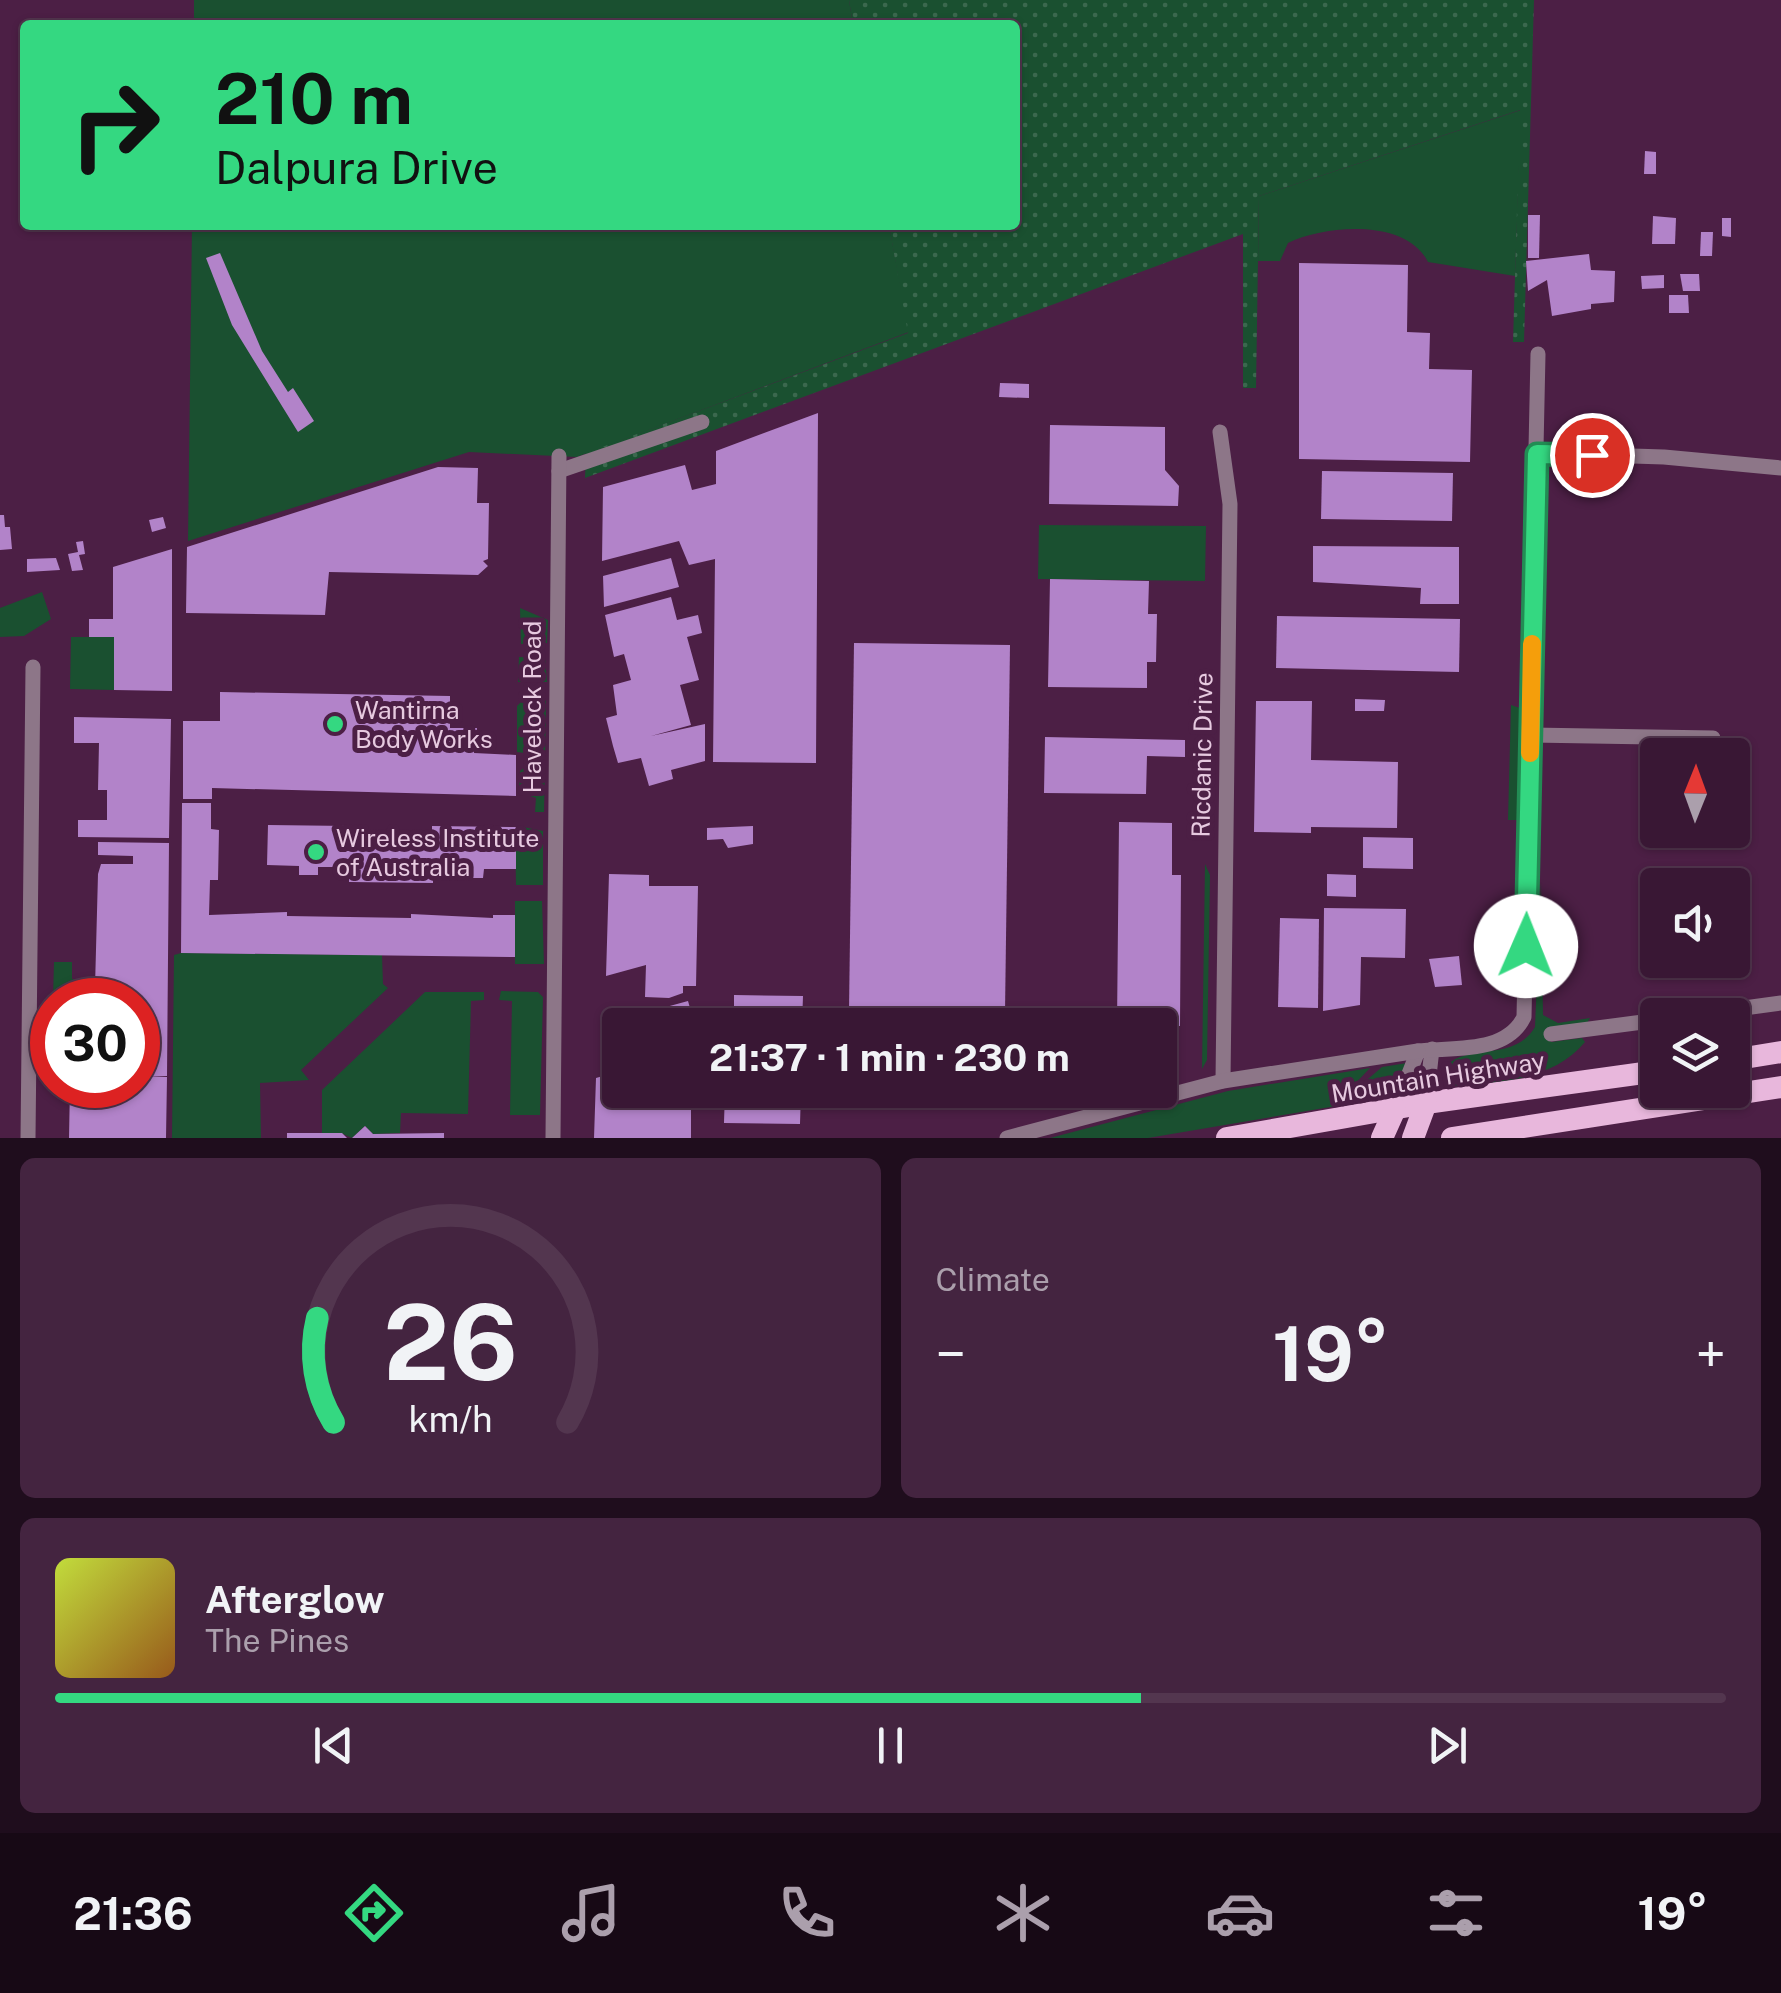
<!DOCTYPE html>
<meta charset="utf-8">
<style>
body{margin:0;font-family:"Public Sans",sans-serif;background:#442440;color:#f1f3f6;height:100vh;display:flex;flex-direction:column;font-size:38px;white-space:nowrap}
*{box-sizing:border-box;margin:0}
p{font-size:32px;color:#ab9fac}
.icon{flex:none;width:55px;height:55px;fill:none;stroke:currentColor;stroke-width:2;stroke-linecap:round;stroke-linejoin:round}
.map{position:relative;height:1138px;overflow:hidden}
.sheet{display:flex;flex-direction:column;gap:20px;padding:20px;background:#1f0d1d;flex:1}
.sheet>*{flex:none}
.guide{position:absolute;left:20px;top:20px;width:1000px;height:210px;border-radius:10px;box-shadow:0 2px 8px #0004,0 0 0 2px #53364f;background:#34d881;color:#111;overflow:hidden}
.needle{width:65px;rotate:1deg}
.fabs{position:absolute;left:1640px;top:738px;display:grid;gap:20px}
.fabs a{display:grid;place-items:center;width:110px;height:110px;border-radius:10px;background:#391734;box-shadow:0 2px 8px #0004,0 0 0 2px #53364f;font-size:50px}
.speed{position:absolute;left:30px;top:978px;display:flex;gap:20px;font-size:50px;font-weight:700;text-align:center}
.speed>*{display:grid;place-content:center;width:130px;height:130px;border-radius:50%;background:#391734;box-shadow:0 2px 8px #0004,0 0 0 2px #53364f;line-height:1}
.speed .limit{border:15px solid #d22;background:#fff;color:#111}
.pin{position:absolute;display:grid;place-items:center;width:85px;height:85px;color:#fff;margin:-42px;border:5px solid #fff;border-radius:50%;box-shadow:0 2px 10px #0007}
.me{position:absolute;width:110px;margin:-55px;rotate:1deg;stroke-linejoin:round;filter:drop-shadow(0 0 8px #0008)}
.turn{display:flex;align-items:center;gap:35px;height:210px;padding:0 30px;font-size:45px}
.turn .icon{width:130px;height:130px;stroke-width:2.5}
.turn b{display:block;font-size:70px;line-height:85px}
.big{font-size:75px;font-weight:700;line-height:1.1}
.sheet .card{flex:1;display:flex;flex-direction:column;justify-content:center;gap:15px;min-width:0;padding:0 35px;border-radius:15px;background:#442440}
.sheet .dial{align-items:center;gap:0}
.dial svg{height:260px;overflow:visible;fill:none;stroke:#53364f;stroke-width:7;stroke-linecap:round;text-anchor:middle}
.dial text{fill:#f1f3f6;stroke:none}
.song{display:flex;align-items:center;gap:30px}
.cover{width:120px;height:120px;border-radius:15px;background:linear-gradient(135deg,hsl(70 70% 55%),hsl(30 70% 35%))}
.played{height:10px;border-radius:5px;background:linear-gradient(90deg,#34d881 65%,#53364f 65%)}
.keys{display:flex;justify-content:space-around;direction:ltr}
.heat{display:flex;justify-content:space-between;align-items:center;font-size:55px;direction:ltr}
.sheet .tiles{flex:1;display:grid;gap:20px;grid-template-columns:1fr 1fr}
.card:last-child{grid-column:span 2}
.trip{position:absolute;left:602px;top:1008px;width:575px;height:100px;border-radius:10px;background:#391734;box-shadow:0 2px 8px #0004,0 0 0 2px #53364f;font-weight:700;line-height:100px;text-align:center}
.menu{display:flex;height:160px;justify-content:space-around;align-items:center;background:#170915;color:#ab9fac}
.menu .icon{width:70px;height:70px}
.menu .selected{color:#34d881}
.menu b{font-size:45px;color:#f1f3f6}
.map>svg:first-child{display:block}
</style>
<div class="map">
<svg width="1781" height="1138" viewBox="0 0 1781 1138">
<defs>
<pattern id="park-dots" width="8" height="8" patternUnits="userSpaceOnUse" patternTransform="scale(2.5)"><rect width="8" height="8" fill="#1a5030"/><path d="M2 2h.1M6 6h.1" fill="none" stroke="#3b684e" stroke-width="1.8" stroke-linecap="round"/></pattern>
</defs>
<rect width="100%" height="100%" fill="#4c1f45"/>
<g fill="#1a5030">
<path d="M194,0H849L853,25H194Z"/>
<path d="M1521,110L1515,276L1428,262C1406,218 1325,225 1288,243L1280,261H1258L1259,196Z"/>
<path d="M192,225H889L909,332L577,457L469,452L188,541Z"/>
<path d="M1039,525L1206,526L1205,581L1038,579Z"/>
<path d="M42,592L51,619L24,636L0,637V608Z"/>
<path d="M520,608L548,620L547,643L521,644Z"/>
<path d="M71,637H114V690L70,689Z"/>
<path d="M519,657L545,658L547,682H518Z"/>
<path d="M526,697L545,699L546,703L544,812H535L536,798L519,792L520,771L530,763L525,753L517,752V706Z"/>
<path d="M1511,705L1520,708L1518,820H1508Z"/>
<path d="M523,827L543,831V885H516L515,832H522Z"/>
<path d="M1205,864L1210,875L1207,1060L1202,1069Z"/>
<path d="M1541,882L1543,1015L1558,1023L1590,1018L1587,1023L1549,1029L1551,1042L1582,1038L1585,1042C1553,1081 1497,1083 1449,1086L1442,1070C1466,1040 1513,1064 1535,1027Z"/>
<path d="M515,901H542L544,964H515Z"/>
<path d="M181,953L382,955L383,984L388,988L301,1070L309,1080L260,1083L261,1138H172L174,955Z"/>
<path d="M54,962H72V979H95V985H72L71,997H53Z"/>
<path d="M501,991L538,992L543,997L540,1115H510L512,1001L499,1000Z"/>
<path d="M425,992H484V1000L471,1001L468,1114L401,1113L400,1133L373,1134L365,1126L352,1138L341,1133H322V1090Z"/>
<path d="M1407,1063L1391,1094L1355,1102L1354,1091L1382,1067Z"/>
<path d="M1370,1068L1348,1091V1104L1148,1138H1050L1228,1091Z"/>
</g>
<path fill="url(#park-dots)" d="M849,0H1534L1524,342H1513L1520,110L1259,196L1256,388H1243V234L585,478L586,453L908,333L889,225H1015V25H853Z"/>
<g fill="#b283c9">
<path d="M1645,151L1656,152V174H1644Z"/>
<path d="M1528,215H1540L1539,258H1528Z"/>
<path d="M1653,216L1676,218L1675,244H1652Z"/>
<path d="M1722,218H1731V237L1722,236Z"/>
<path d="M1701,232H1713L1712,256H1700Z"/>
<path d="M220,253L262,351L288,392L293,388L314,421L298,432L232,325L206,258Z"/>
<path d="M1589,254L1591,270L1615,271L1614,302L1591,304V309L1552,316L1547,280L1528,291L1526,261Z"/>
<path d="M1299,263L1408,265L1407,332L1430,333L1429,369L1472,370L1470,462L1299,459Z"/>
<path d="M1680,274H1699L1700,291H1683Z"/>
<path d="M1664,275V288L1642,289L1641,276Z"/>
<path d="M1669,295H1688L1689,313H1669Z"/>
<path d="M1000,383L1029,384V398L999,397Z"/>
<path d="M818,413L816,763L713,762L715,559L689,565L679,541L602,561L603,487L685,465L692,490L716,484V451Z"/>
<path d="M1050,425L1165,427V470L1179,486L1178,506L1049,504Z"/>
<path d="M438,467L478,468L477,503H489L488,559L483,561L488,566L478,575L329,572L325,615L186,613L187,547Z"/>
<path d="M1322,471L1453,473L1452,521L1321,519Z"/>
<path d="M0,515H4L5,527H10L12,549L0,550Z"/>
<path d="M163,517L166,528L152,532L149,520Z"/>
<path d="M83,541L85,554L79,555L83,570L72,571L68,554L78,552L76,542Z"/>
<path d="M1313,546L1459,547V604H1420L1421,588L1313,582Z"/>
<path d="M172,549V691L114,690V637H89V619H113V567Z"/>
<path d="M56,558L60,570L27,572V559Z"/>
<path d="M671,558L679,587L604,607L603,576Z"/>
<path d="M1050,579L1149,581L1148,614H1157L1156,662H1147V688L1048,687Z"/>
<path d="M671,597L677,620L698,615L702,633L687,637L699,680L680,685L691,725L651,736L705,724V761L671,770L673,779L649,786L641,758L618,763L613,746L606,718L617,715L613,685L631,680L624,654L614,657L605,615Z"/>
<path d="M1277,616L1460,619L1459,672L1276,668Z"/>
<path d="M854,643L1010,645L1005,1012L849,1010Z"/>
<path d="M220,692L450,696V728H477L474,753L516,755V796L212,788V799H183V721H220Z"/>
<path d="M1355,699L1385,700L1384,711H1355Z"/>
<path d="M1256,701H1312L1311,760L1398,762L1397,828L1311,827V833L1254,832Z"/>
<path d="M74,717L171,719L169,838L78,837V820H107V790H98L99,743H74Z"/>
<path d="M1045,737L1185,740V757L1147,756L1146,794L1044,793Z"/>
<path d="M182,803H211V829L219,830L218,880H210L209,915L287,912V916L411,918V914L493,918V915H515V957L181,953Z"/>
<path d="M1119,822L1172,823V875H1181L1180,1026H1170V1031L1160,1030V1025H1117Z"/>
<path d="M268,825L349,826V841H381V832H401L400,842H432V826L516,827V869H484L483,878H463V869H433V883L349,882V867H318V875H299V866L267,865Z"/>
<path d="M753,826V844L728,848L723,839L707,840V828Z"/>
<path d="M1363,837L1413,838V869L1363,868Z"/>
<path d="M98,842L169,843L167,1076L147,1077H167L166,1138H69L70,1085H138V1000H99L95,987L98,874L101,864H133V856L98,855Z"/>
<path d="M609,874L649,875V886H698L696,986H683V993L669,998L645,997L646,965L606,976Z"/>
<path d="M1327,874L1356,875V897L1327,896Z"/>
<path d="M1324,908L1406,909L1405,958L1361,957L1360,1005L1323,1011Z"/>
<path d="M1280,918L1319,919L1318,1008L1278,1007Z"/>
<path d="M1459,956L1462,985L1435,987L1429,959Z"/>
<path d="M734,995L803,996L802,1025H726L727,1015H734Z"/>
<path d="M688,1001L695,1025H622L620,1019L660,1009L661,1014L667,1012L666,1007Z"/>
<path d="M620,1071V1090H691V1138H594L596,1078Z"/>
<path d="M725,1090H801L800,1124L724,1123Z"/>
<path d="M852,1090H934V1094L901,1093V1099L883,1098V1104H854Z"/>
<path d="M365,1126L373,1134L444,1133V1138H352Z"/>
<path d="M287,1133H342L347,1138H287Z"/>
</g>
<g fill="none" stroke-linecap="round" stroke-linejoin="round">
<g stroke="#8d7688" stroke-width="15">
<path d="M1220,432L1230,504L1223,1081"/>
<path d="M1537,453L1664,457L1781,468"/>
<path d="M559,471L702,422"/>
<path d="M1531,735L1713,738"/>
<path d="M1693,1015L1781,1003"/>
<path d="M1551,1034L1658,1020"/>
<path d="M1426,1103L1432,1049"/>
<path d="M1395,1109L1418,1051C1454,1047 1506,1054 1524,1017L1538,354"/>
<path d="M28,1138L33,667"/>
<path d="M553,1138L559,456"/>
<path d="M1007,1138L1223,1081L1418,1051"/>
</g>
<g stroke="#e8b7dc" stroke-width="22">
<path d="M1732,1060L1781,1052"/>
<path d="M1227,1138L1426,1103L1658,1071"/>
<path d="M1382,1138L1395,1109"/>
<path d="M1413,1138L1426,1103"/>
<path d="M1452,1138L1781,1087"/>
</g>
</g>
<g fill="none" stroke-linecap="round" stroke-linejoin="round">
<defs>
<path id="route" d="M1526,946L1537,454L1592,455"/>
</defs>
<use href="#route" stroke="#228c54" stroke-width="25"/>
<use href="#route" stroke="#34d881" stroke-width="18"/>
<path stroke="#f59e0b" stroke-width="18" d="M1530,753L1532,644"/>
</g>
<g fill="#34d881" stroke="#4c1f45" stroke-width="4">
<circle cx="335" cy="724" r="10"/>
<circle cx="316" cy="852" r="10"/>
</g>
<g text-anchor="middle" stroke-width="10" stroke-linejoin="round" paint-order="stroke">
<g font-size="25" fill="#e7cae0" stroke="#4c1f45">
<text transform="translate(532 707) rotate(-90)" y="9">Havelock Road</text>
<text transform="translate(1202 755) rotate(-89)" y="9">Ricdanic Drive</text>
<text transform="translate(1438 1077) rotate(-9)" y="9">Mountain Highway</text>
</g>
<g font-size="25" fill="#e7cae0" stroke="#4c1f45" text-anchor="start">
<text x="355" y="719">Wantirna<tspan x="355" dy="29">Body Works</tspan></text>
<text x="336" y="847">Wireless Institute<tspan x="336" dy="29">of Australia</tspan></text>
</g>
</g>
</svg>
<div class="fabs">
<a><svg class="needle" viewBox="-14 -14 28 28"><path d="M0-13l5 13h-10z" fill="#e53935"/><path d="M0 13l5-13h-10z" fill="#ab9fac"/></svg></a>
<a><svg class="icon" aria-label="sound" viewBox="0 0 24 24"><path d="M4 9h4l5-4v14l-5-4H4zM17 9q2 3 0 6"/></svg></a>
<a><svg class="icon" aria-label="layers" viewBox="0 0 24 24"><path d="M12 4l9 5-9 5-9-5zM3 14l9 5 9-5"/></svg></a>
</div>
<div class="speed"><div class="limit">30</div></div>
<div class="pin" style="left:1592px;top:455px;background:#d93025"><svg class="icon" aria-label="arrive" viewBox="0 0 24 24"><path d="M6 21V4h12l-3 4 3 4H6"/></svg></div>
<svg class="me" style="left:1526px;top:946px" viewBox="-20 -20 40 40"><circle r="19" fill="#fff"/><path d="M0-13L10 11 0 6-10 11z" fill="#34d881"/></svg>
<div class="trip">21:37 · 1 min · 230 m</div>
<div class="guide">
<div class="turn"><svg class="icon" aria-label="right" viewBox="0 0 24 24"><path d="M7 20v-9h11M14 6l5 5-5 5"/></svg><div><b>210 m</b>Dalpura Drive</div></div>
</div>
</div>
<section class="sheet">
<div class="tiles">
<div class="card dial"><svg viewBox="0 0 100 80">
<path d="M14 69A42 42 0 1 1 86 69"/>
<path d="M14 69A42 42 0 0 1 9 37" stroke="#34d881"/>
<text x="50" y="56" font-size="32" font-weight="700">26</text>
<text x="50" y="72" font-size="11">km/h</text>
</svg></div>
<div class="card"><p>Climate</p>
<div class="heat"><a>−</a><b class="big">19°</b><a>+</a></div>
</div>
<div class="card">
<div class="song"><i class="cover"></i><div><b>Afterglow</b><p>The Pines</p></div></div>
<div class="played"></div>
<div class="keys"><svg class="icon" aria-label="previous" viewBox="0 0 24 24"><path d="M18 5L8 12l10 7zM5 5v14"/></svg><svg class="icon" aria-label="pause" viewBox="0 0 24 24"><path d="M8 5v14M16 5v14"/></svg><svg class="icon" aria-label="next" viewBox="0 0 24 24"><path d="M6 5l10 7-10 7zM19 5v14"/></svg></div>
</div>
</div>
</section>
<nav class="menu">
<b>21:36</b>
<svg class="icon selected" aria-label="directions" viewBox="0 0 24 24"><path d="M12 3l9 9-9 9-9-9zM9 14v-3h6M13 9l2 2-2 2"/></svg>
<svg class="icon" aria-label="music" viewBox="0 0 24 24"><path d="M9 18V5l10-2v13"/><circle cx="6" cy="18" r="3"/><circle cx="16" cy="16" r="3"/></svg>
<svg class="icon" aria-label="phone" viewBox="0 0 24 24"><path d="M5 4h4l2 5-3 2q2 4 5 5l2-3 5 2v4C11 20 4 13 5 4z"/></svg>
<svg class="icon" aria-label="climate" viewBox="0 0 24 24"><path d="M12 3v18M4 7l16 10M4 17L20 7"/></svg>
<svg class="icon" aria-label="car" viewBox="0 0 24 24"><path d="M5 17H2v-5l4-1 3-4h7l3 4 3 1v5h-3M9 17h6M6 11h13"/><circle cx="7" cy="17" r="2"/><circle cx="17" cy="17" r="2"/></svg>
<svg class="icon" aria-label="filters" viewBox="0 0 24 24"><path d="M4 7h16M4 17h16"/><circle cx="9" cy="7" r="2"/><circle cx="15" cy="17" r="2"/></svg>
<b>19°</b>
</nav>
